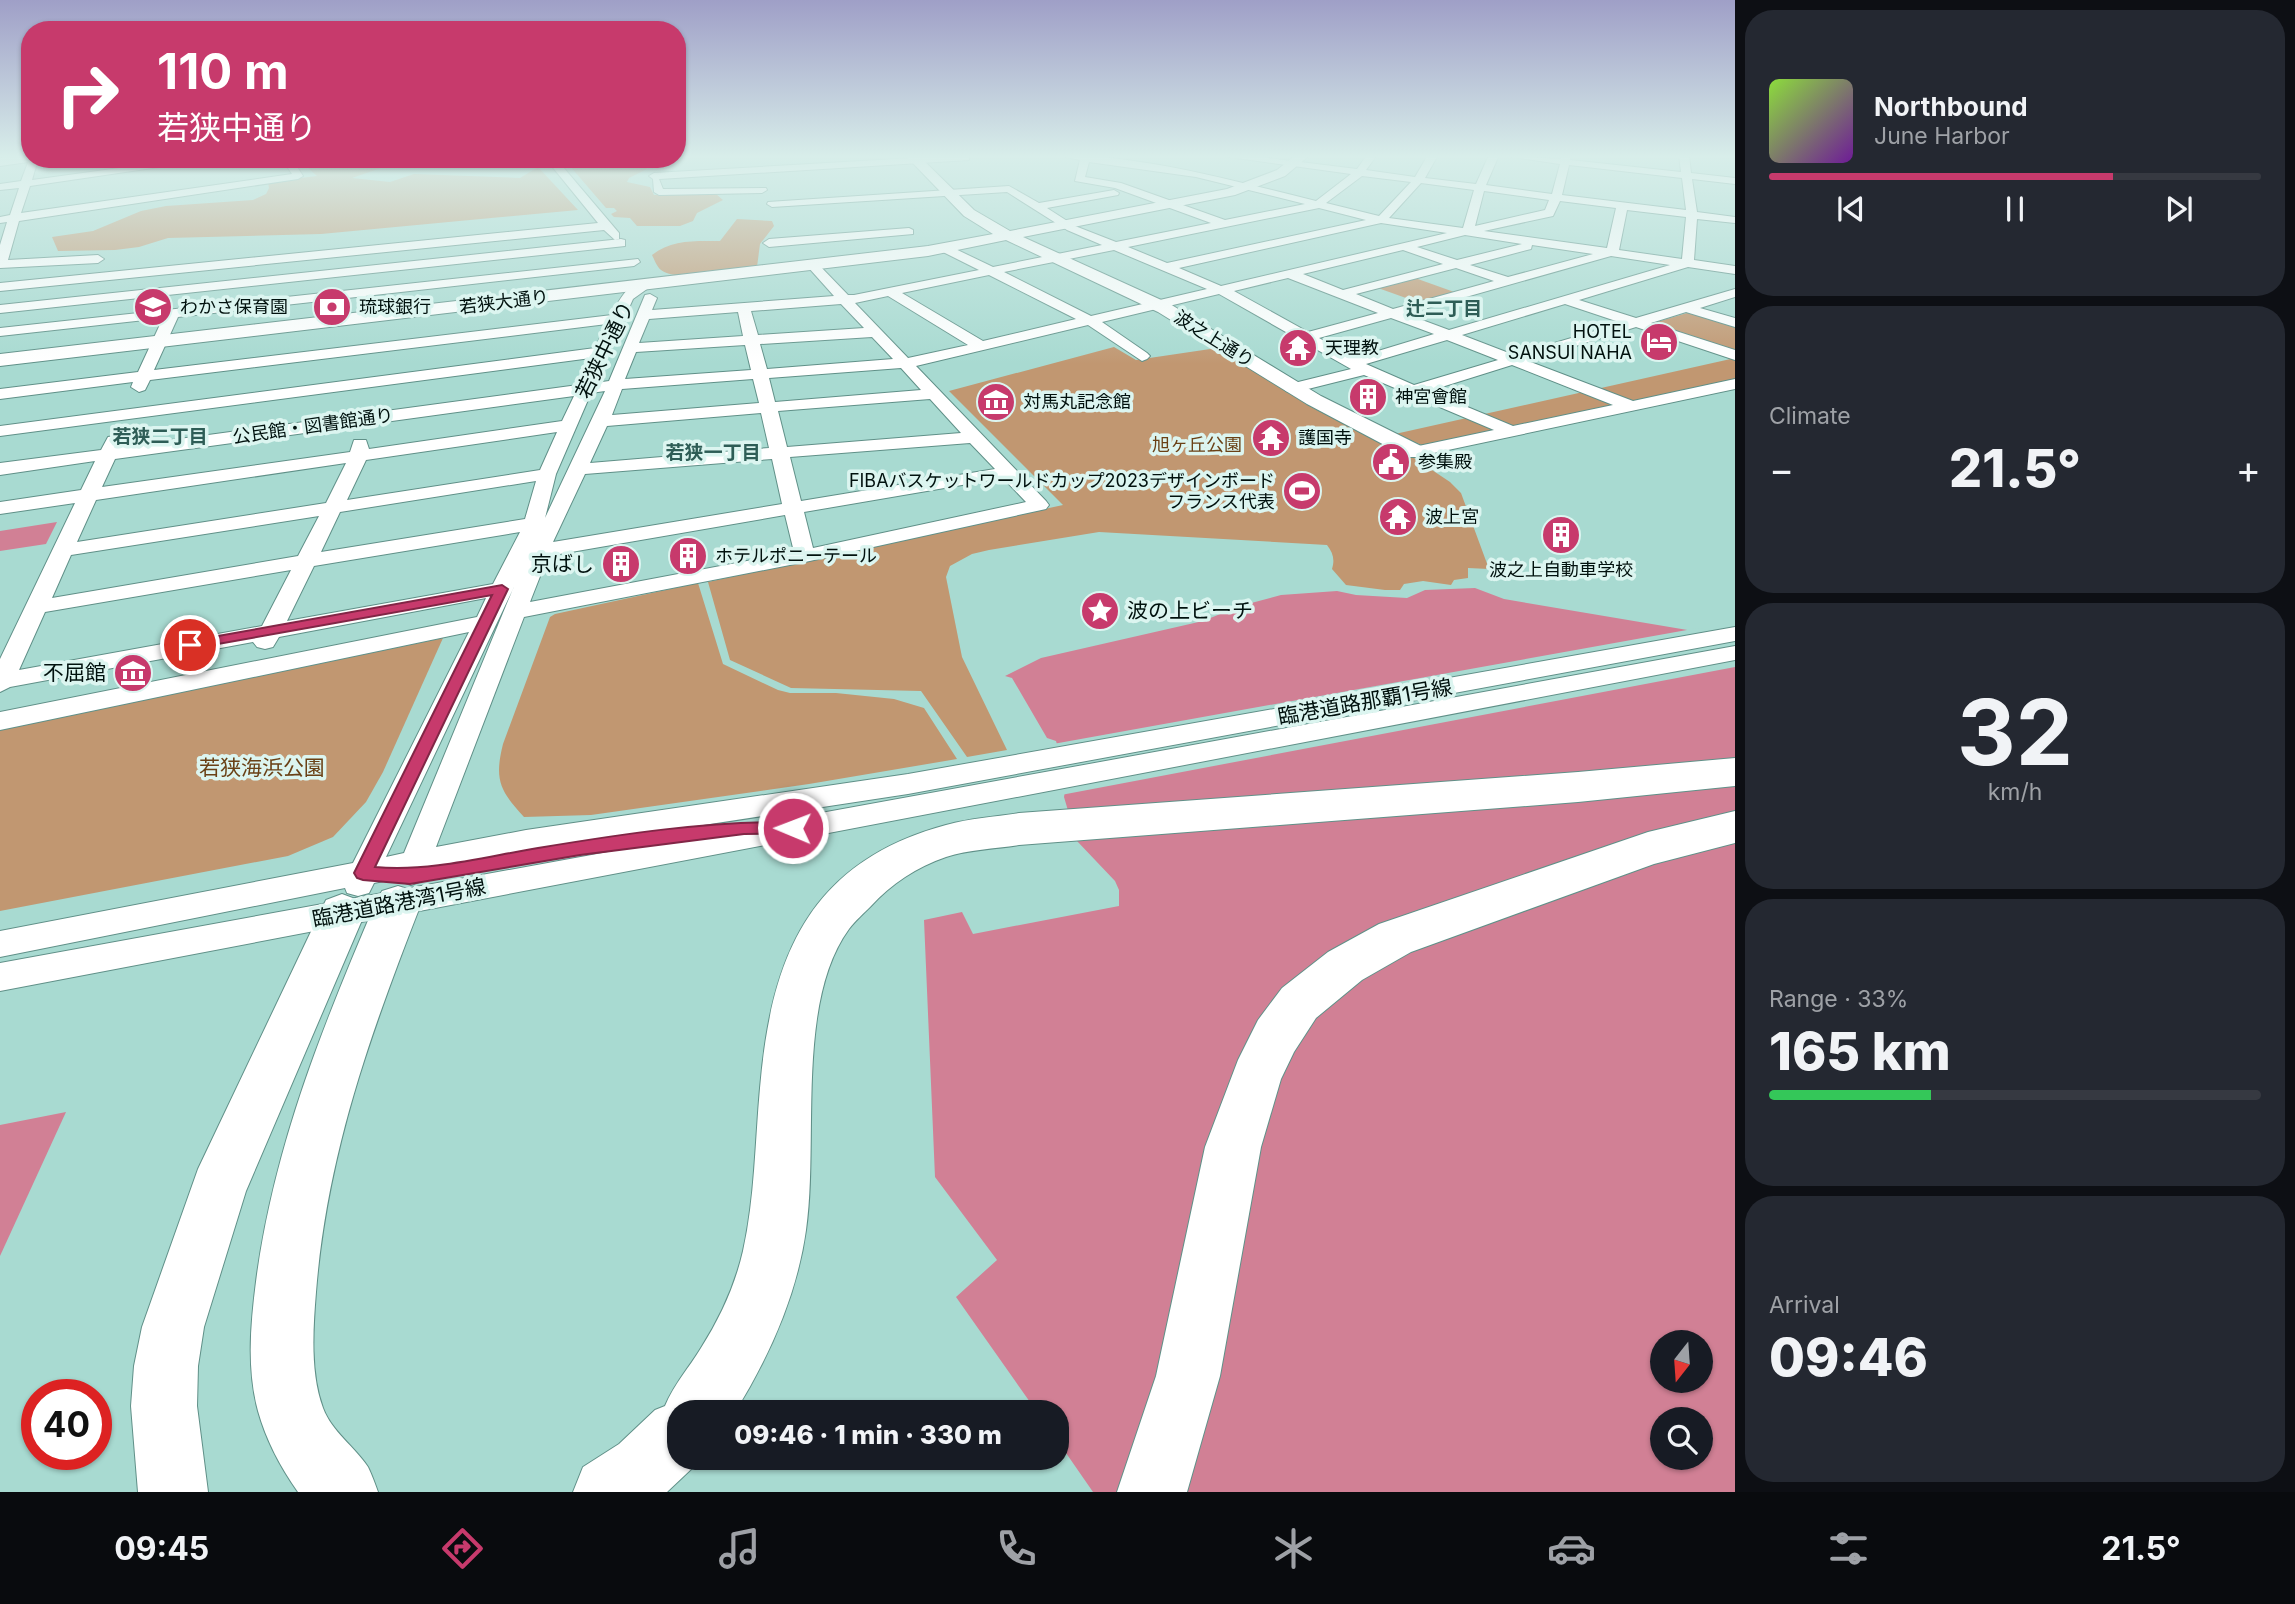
<!DOCTYPE html>
<meta charset="utf-8">
<style>
body{margin:0;font-family:Inter,"Noto Sans JP",sans-serif;background:#242831;color:#f1f3f6;height:100vh;display:flex;flex-direction:column;font-size:26px;white-space:nowrap}
*{box-sizing:border-box;margin:0}
p{font-size:23px;color:#9ea1a6}
.icon{flex:none;width:38px;height:38px;fill:none;stroke:currentColor;stroke-width:2;stroke-linecap:round;stroke-linejoin:round}
.map{position:relative;flex:1;overflow:hidden}
.panel{display:flex;flex-direction:column;gap:10px;padding:10px;background:#0d0f14;width:560px}
.panel>*{flex:none}
.top-card{position:absolute;left:21px;top:21px;width:665px;height:147px;border-radius:28px;box-shadow:0 2px 5px #0004;background:#c73a6c;color:#fff;overflow:hidden}
.needle{width:46px;rotate:197deg}
.controls{position:absolute;left:1650px;top:1330px;display:grid;gap:14px}
.controls a{display:grid;place-items:center;width:63px;height:63px;border-radius:50%;background:#171b24;box-shadow:0 2px 5px #0004;font-size:35px}
.speed{position:absolute;left:21px;top:1379px;display:flex;gap:14px;font-size:35px;font-weight:700;text-align:center}
.speed>*{display:grid;place-content:center;width:91px;height:91px;border-radius:50%;background:#171b24;box-shadow:0 2px 5px #0004;line-height:1}
.speed .limit{border:10px solid #d22;background:#fff;color:#111}
.pin{position:absolute;display:grid;place-items:center;width:60px;height:60px;color:#fff;margin:-30px;border:4px solid #fff;border-radius:50%;box-shadow:0 2px 7px #0007}
.me{position:absolute;width:77px;margin:-38px;rotate:271deg;stroke-linejoin:round;filter:drop-shadow(0 0 5px #0008)}
.turn{display:flex;align-items:center;gap:24px;height:147px;padding:0 21px;font-size:32px}
.turn .icon{width:91px;height:91px;stroke-width:2.5}
.turn b{display:block;font-size:49px;line-height:60px}
.big{font-size:52px;font-weight:800;line-height:1.1}
.panel .card{flex:1;display:flex;flex-direction:column;justify-content:center;gap:10px;min-width:0;padding:0 24px;border-radius:28px;background:#242831}
.panel .dial{align-items:center;gap:0}
.dial b{font-size:91px;line-height:1}
.song{display:flex;align-items:center;gap:21px}
.cover{width:84px;height:84px;border-radius:10px;background:linear-gradient(135deg,hsl(90 70% 55%),hsl(280 70% 35%))}
.played{height:7px;border-radius:4px;background:linear-gradient(90deg,#c73a6c 70%,#363941 70%)}
.keys{display:flex;justify-content:space-around;direction:ltr}
.heat{display:flex;justify-content:space-between;align-items:center;font-size:38px;direction:ltr}
.charge{height:10px;border-radius:5px;background:linear-gradient(90deg,#34c759 33%,#363941 0)}
.trip{position:absolute;left:667px;top:1400px;width:402px;height:70px;border-radius:28px;background:#171b24;box-shadow:0 2px 5px #0004;font-weight:800;line-height:70px;text-align:center}
.menu{display:flex;height:112px;justify-content:space-around;align-items:center;background:#090b0e;color:#9ea1a6}
.menu .icon{width:49px;height:49px}
.menu .current{color:#c73a6c}
.menu b{font-size:32px;color:#f1f3f6}
main{display:flex;flex:1;min-height:0}
.map>svg:first-child{display:block}
</style>
<main>
<div class="map">
<svg width="1735" height="1492" viewBox="0 0 1735 1492">
<rect width="100%" height="100%" fill="#a8dad1"/>
<g fill="#c19771">
<path d="M313,159H407L352,178L390,182L414,174L520,178L538,167L578,210L321,234L168,238L139,247L115,250L58,251L52,237L93,231L141,211L166,206L253,200L266,194L269,188L268,182L317,176L300,161Z"/>
<path d="M644,164L647,169L629,178L627,182L650,187L654,195L716,194L723,200L697,213L693,221L680,226H637L630,218L614,217L611,214L617,211L614,208H606L569,165Z"/>
<path d="M737,219L772,221L774,226L760,244L757,267C735,270 679,283 661,270C657,267 654,259 652,255C672,239 696,241 720,241Z"/>
<path d="M1415,278L1457,293L1420,303L1378,288Z"/>
<path d="M1687,313L1704,315L1735,325V351L1650,324Z"/>
<path d="M1114,347L1136,360L1217,348L1311,407L1411,456L1450,482L1461,493L1489,569L1468,568V578L1454,580L1451,585L1423,581L1404,584L1400,590H1385L1346,585L1332,569C1335,559 1333,553 1327,545L1099,532L989,550L972,554L950,566L946,577L962,657L1007,750L967,757L921,691L791,688L730,660L708,582L1063,505L949,391Z"/>
<path d="M1735,358V383L1424,446L1395,434Z"/>
<path d="M698,583L723,664L778,690L790,693H836L894,699L924,708L957,759L809,784L591,815L524,817C500,791 494,780 503,744L550,617L555,614Z"/>
<path d="M443,638L383,772L366,802L333,837L288,856L0,911V730Z"/>
</g>
<g fill="#d18095" fill-rule="evenodd">
<path d="M57,522L46,544L0,551V531Z"/>
<path d="M1475,588L1504,599L1735,638V1492H1093L1057,1440V1412H1037L956,1297L997,1260L935,1177L924,920L962,912L973,934L1119,906V890L1115,881L1077,841L1064,797L1067,778L1056,741L1047,738L1012,678L1005,676L1041,658L1203,621L1240,606L1281,595L1337,591L1356,595L1407,598L1425,590ZM1662,1342H1701V1381H1662ZM1662,1419H1701V1458H1662Z"/>
<path d="M66,1112L0,1256V1125Z"/>
</g>
<path fill="#a8dad1" d="M1698,628L1735,634V667L1061,795L1064,778L1053,744Z"/>
<g fill="none" stroke-linecap="round" stroke-linejoin="round">
<defs>
<g id="minor">
<path d="M965,155L969,156V160L659,179L663,189L766,188L767,190L762,193L659,195L654,192L653,179L649,176L654,173Z"/>
<path d="M1057,155C1141,155 1231,180 1316,201L1351,174L1215,155H1244L1357,169L1367,155H1377L1366,170L1415,177L1428,155H1438L1425,178L1476,184L1489,155L1561,159V155H1571L1570,160L1681,172L1679,155H1689L1691,173L1735,178V184L1692,179L1697,212L1735,217V223L1697,219L1694,260L1735,266V274L1688,267L1579,300L1636,318L1735,289V297L1700,308L1735,318V327L1686,312L1651,323L1735,350V360L1636,327L1528,361L1633,401L1735,379V389L1415,457L1409,456L1406,452L1409,448L1494,430L1364,375L1292,393L1286,391L1284,388L1286,385L1351,369L1219,294L1102,322L1147,353L1150,356L1147,359L1142,361L1088,325L916,366L1046,501L1049,505L1046,509L805,562L524,617L436,847L526,830L908,774L1735,627V641L908,794L526,852L426,872L422,881L411,885L400,881L398,878L374,883L369,893L358,896L347,893L345,888L0,957V931L353,863L469,632L0,730V712L477,617L486,598L279,637L273,647L265,649L257,647L253,642L10,687L0,692V659L75,503L0,514V502L81,490L95,461L0,475V463L101,450L108,437L114,436L123,441L120,447L578,385L591,358L0,436V426L595,348L607,324L150,380L145,390L139,392L131,387L133,382L0,399V389L138,372L163,318L0,336V328L638,259L640,262L634,266L178,317L154,370L612,315C619,300 628,281 647,283V289L633,299L595,383L609,381L645,295L650,294L657,298L652,310L834,296L808,267L814,263L818,264L848,295H854L979,270L941,251V245L945,244L993,267L1102,245L1067,230L1007,192L772,207L767,204L768,202L1009,186L1039,203L1114,190L1119,193L1118,195L1047,208L1075,226L1116,242L1211,223L1115,188L1075,181L1080,160ZM1499,155L1560,164L1552,194L1486,185ZM1089,162L1196,177L1305,204L1225,220L1121,183L1085,177ZM1569,165L1682,178L1686,210L1562,195ZM1362,176L1411,182L1379,216L1326,203ZM1421,183L1474,190L1463,228L1389,218ZM1484,191L1549,200L1545,210L1475,226ZM1560,201L1616,208L1607,248L1484,231L1553,216ZM1319,208L1366,220L1167,263L1128,247ZM1627,210L1686,217L1682,259L1619,250ZM1381,223L1447,233L1221,286L1179,268ZM1465,235L1522,244L1457,260L1417,247ZM1532,245L1593,254L1508,277L1470,265L1531,249ZM1114,250L1207,289L1091,316L1004,272ZM1403,250L1443,264L1343,290L1303,274ZM1611,256L1670,265L1449,330L1406,314ZM1456,268L1494,281L1393,309L1356,294ZM989,275L1076,319L983,341L902,293ZM1288,278L1378,313L1308,332L1234,291ZM888,296L968,345L908,358L855,303ZM841,304L864,328L758,335L751,311ZM1565,304L1622,323L1514,355L1462,335ZM738,312L743,336L639,343L649,319ZM1391,318L1434,334L1355,358L1319,338ZM872,337L893,359L767,369L760,344ZM1447,340L1498,360L1414,385L1366,364ZM745,345L751,370L625,379L636,352ZM1512,365L1613,405L1513,426L1429,391ZM901,368L921,390L775,402L769,378ZM753,379L759,403L612,415L622,389ZM605,391L545,518L556,474L591,393ZM574,396L562,421L369,449L366,440H354L350,452L102,487L115,459ZM930,399L961,433L787,447L778,411ZM761,413L769,448L590,463L607,426ZM557,432L540,470L347,500L366,460ZM970,443L995,469L801,501L790,457ZM772,459L782,504L553,542L585,474ZM346,463L326,503L77,542L96,500ZM1003,478L1026,502L813,548L804,512ZM536,481L525,519L321,552L340,512ZM785,515L794,552L530,602L548,556ZM319,516L298,556L52,598L71,555ZM520,532L493,584L287,621L314,566ZM291,570L262,626L19,670L45,612ZM515,584L404,853L386,857L513,589Z"/>
<path d="M30,157V159H38L32,180L185,159H214L30,186L21,213L292,174L282,159H292L303,176L298,179L19,221L8,260L98,255L104,259L98,263L0,268V245L7,222L0,223V217L10,215L19,188L0,190V184L21,181Z"/>
<path d="M546,159L651,160L656,163L651,166L563,167L619,233V239L615,240L604,230L0,291V283L598,223Z"/>
<path d="M909,228L913,230V234L769,247L763,243L769,239Z"/>
<path d="M621,239L625,240V246L0,313V305Z"/>
<path d="M1735,646V660L0,991V963Z"/>
</g>
<path id="major" d="M905,155H918L974,210L1010,231L1227,189L1277,170L1296,155H1310L1285,176L1235,195L1023,237L1170,304L1321,396L1423,447L1426,452L1423,457H1407L1307,404L1158,312L1006,240L928,256L0,366V354L928,246L993,234L964,216Z"/>
<g id="highway">
<path d="M30,155V159H36L35,161L0,166V158Z"/>
<path d="M1735,758V786L1578,802L1019,845C995,849 969,849 946,857C917,867 891,884 871,906C864,913 855,921 849,929C795,1003 819,1142 806,1230C797,1295 769,1357 735,1412H679V1458H703L667,1492H573L583,1467L619,1444L655,1410L665,1406C674,1384 689,1368 701,1348C720,1318 735,1286 743,1251C755,1197 755,1142 760,1088C771,957 809,862 946,825C970,818 995,817 1019,813L1578,772Z"/>
<path d="M1735,811V843L1654,864L1411,952L1362,980L1316,1018L1294,1052L1281,1079L1261,1147L1220,1376L1187,1492H1117L1156,1376L1205,1147L1238,1060L1258,1020L1282,988L1328,952L1379,924L1648,832Z"/>
<path d="M398,886L414,891L421,904C371,1032 327,1153 316,1292C313,1329 310,1373 323,1408C332,1432 355,1447 368,1467C372,1475 375,1484 378,1492H298C281,1468 266,1440 258,1411C246,1367 251,1319 257,1274C276,1141 323,1026 375,904L382,891Z"/>
<path d="M342,894L358,900L365,913L246,1191L204,1327L198,1366L197,1406L208,1492H138L131,1406L134,1366L142,1327L198,1169L326,900Z"/>
</g>
</defs>
<use href="#minor" stroke="#609088" stroke-width="2"/>
<use href="#major" stroke="#609088" stroke-width="2"/>
<use href="#highway" stroke="#609088" stroke-width="2"/>
<use href="#minor" fill="#fff" fill-rule="evenodd"/>
<use href="#major" fill="#fff" fill-rule="evenodd"/>
<use href="#highway" fill="#fff" fill-rule="evenodd"/>
</g>
<linearGradient id="sky" x2="0" y2="1"><stop stop-color="#9f9fc7"/><stop offset="0.43" stop-color="#d8eeea"/><stop offset="1" stop-color="#d8eeea" stop-opacity="0"/></linearGradient>
<rect width="1735" height="364" fill="url(#sky)"/>
<path fill="#c73a6c" stroke="#812646" stroke-width="2" d="M502,585L508,589L375,867C430,872 484,857 538,848C622,834 708,821 793,822L799,824L802,828L799,833L744,834L580,855L410,884L363,880L357,878L354,873L492,595L190,649L183,645L190,641Z"/>
<defs>
<symbol id="school-disc" viewBox="-11 -11 22 22"><circle r="9.5" fill="#c73a6c" stroke="#dcf5f0"/><path d="M0-5L7-2L0 1L-7-2ZM-4 1L0 2.5L4 1V4Q0 6-4 4Z" fill="#fff"/></symbol>
<symbol id="bank-disc" viewBox="-11 -11 22 22"><circle r="9.5" fill="#c73a6c" stroke="#dcf5f0"/><path d="M-6-4H6V4H-6ZM0-2.3a2.3 2.3 0 1 0 0 4.6a2.3 2.3 0 1 0 0-4.6Z" fill="#fff"/></symbol>
<symbol id="hotel-disc" viewBox="-11 -11 22 22"><circle r="9.5" fill="#c73a6c" stroke="#dcf5f0"/><path d="M-6-4.5h1.5V1H6V5H4.5V3h-9V5H-6ZM-4 0a1.8 1.8 0 1 1 3.6 0ZM.5 0V-2.5h3Q6-2.5 6 0Z" fill="#fff"/></symbol>
<symbol id="temple-disc" viewBox="-11 -11 22 22"><circle r="9.5" fill="#c73a6c" stroke="#dcf5f0"/><path d="M0-6L5-2H3V0L6.5 2.5H4V6H1.5V3h-3V6H-4V2.5H-6.5L-3 0V-2H-5Z" fill="#fff"/></symbol>
<symbol id="building-disc" viewBox="-11 -11 22 22"><circle r="9.5" fill="#c73a6c" stroke="#dcf5f0"/><path d="M-4-6H4V6H1V3H-1V6H-4ZM-2.5-4.3h1.7v1.8h-1.7ZM.8-4.3h1.7v1.8H.8ZM-2.5-1h1.7V.8h-1.7ZM.8-1h1.7V.8H.8Z" fill="#fff"/></symbol>
<symbol id="museum-disc" viewBox="-11 -11 22 22"><circle r="9.5" fill="#c73a6c" stroke="#dcf5f0"/><path d="M0-6L6-3V-2H-6V-3ZM-5-1h2V3h-2ZM-1-1h2V3h-2ZM3-1h2V3H3ZM-6 4H6V6H-6Z" fill="#fff"/></symbol>
<symbol id="civic-disc" viewBox="-11 -11 22 22"><circle r="9.5" fill="#c73a6c" stroke="#dcf5f0"/><path d="M-.6-6.5H3V-4.5H.6V-3L4-1V1h2V6H-6V1h2V-1L-.6-3ZM-1.2 2.5V6h2.4V2.5Z" fill="#fff"/></symbol>
<symbol id="stadium-disc" viewBox="-11 -11 22 22"><circle r="9.5" fill="#c73a6c" stroke="#dcf5f0"/><path d="M0-5a6.5 5 0 1 0 0 10a6.5 5 0 1 0 0-10ZM-3.5-1.8h7v3.6h-7Z" fill="#fff"/></symbol>
<symbol id="sight-disc" viewBox="-11 -11 22 22"><circle r="9.5" fill="#c73a6c" stroke="#dcf5f0"/><path d="M0-6L1.8-2.2L6-1.7L2.9 1.2L3.7 5.4L0 3.3L-3.7 5.4L-2.9 1.2L-6-1.7L-1.8-2.2Z" fill="#fff"/></symbol>
</defs>
<g fill-rule="evenodd">
<use href="#school-disc" x="131" y="285" width="44" height="44"/>
<use href="#bank-disc" x="310" y="285" width="44" height="44"/>
<use href="#hotel-disc" x="1637" y="320" width="44" height="44"/>
<use href="#temple-disc" x="1276" y="326" width="44" height="44"/>
<use href="#building-disc" x="1346" y="375" width="44" height="44"/>
<use href="#museum-disc" x="974" y="380" width="44" height="44"/>
<use href="#temple-disc" x="1249" y="416" width="44" height="44"/>
<use href="#civic-disc" x="1369" y="440" width="44" height="44"/>
<use href="#stadium-disc" x="1280" y="469" width="44" height="44"/>
<use href="#temple-disc" x="1376" y="495" width="44" height="44"/>
<use href="#building-disc" x="1539" y="513" width="44" height="44"/>
<use href="#building-disc" x="666" y="534" width="44" height="44"/>
<use href="#building-disc" x="599" y="542" width="44" height="44"/>
<use href="#sight-disc" x="1078" y="589" width="44" height="44"/>
<use href="#museum-disc" x="111" y="651" width="44" height="44"/>
</g>
<g text-anchor="middle" stroke-width="7" stroke-linejoin="round" paint-order="stroke">
<g font-size="18" fill="#01110e" stroke="#dcf5f0">
<text transform="translate(504 302) rotate(-7)" y="6">若狭大通り</text>
<text transform="translate(1214 339) rotate(32)" y="6">波之上通り</text>
<text transform="translate(313 426) rotate(-8)" y="6">公民館・図書館通り</text>
</g>
<g font-size="18" fill="#01110e" stroke="#dcf5f0" text-anchor="start">
<text x="180" y="313">わかさ保育園</text>
<text x="359" y="313">琉球銀行</text>
<text x="1632" y="338" text-anchor="end">HOTEL<tspan x="1632" dy="21">SANSUI NAHA</tspan></text>
<text x="1325" y="354">天理教</text>
<text x="1395" y="403">神宮會館</text>
<text x="1023" y="408">対馬丸記念館</text>
<text x="1298" y="444">護国寺</text>
<text x="1418" y="468">参集殿</text>
<text x="1275" y="487" text-anchor="end">FIBAバスケットワールドカップ2023デザインボード<tspan x="1275" dy="21">フランス代表</tspan></text>
<text x="1425" y="523">波上宮</text>
<text x="715" y="562">ホテルポニーテール</text>
<text x="1561" y="576" text-anchor="middle">波之上自動車学校</text>
</g>
<g font-size="18" fill="#6a4116" stroke="#dcf5f0">
<text x="1197" y="451">旭ヶ丘公園</text>
</g>
<g font-size="19" font-weight="bold" fill="#2e5d56" stroke="#dcf5f0">
<text x="1444" y="315">辻二丁目</text>
<text x="160" y="443">若狭二丁目</text>
<text x="713" y="459">若狭一丁目</text>
</g>
<g font-size="21" fill="#01110e" stroke="#dcf5f0">
<text transform="translate(605 350) rotate(-64)" y="7">若狭中通り</text>
<text transform="translate(1365 702) rotate(-10)" y="7">臨港道路那覇1号線</text>
<text transform="translate(399 903) rotate(-11)" y="7">臨港道路港湾1号線</text>
</g>
<g font-size="21" fill="#01110e" stroke="#dcf5f0" text-anchor="end">
<text x="594" y="571">京ばし</text>
<text x="1127" y="618" text-anchor="start">波の上ビーチ</text>
<text x="106" y="680">不屈館</text>
</g>
<g font-size="21" fill="#6a4116" stroke="#dcf5f0">
<text x="262" y="775">若狭海浜公園</text>
</g>
</g>
</svg>
<div class="controls">
<a><svg class="needle" viewBox="-14 -14 28 28"><path d="M0-13l5 13h-10z" fill="#e53935"/><path d="M0 13l5-13h-10z" fill="#9ea1a6"/></svg></a>
<a><svg class="icon" aria-label="search" viewBox="0 0 24 24"><circle cx="10" cy="10" r="6"/><path d="M15 15l6 6"/></svg></a>
</div>
<div class="speed"><div class="limit">40</div></div>
<div class="pin" style="left:190px;top:645px;background:#d93025"><svg class="icon" aria-label="arrive" viewBox="0 0 24 24"><path d="M6 21V4h12l-3 4 3 4H6"/></svg></div>
<svg class="me" style="left:793px;top:828px" viewBox="-20 -20 40 40"><circle r="17" fill="#c73a6c" stroke="#fff" stroke-width="3"/><path d="M0-11L8 9 0 5-8 9z" fill="#fff"/></svg>
<div class="trip">09:46 · 1 min · 330 m</div>
<div class="top-card">
<div class="turn"><svg class="icon" aria-label="right" viewBox="0 0 24 24"><path d="M7 20v-9h11M14 6l5 5-5 5"/></svg><div><b>110 m</b>若狭中通り</div></div>
</div>
</div>
<section class="panel">
<div class="card">
<div class="song"><i class="cover"></i><div><b>Northbound</b><p>June Harbor</p></div></div>
<div class="played"></div>
<div class="keys"><svg class="icon" aria-label="previous" viewBox="0 0 24 24"><path d="M18 5L8 12l10 7zM5 5v14"/></svg><svg class="icon" aria-label="pause" viewBox="0 0 24 24"><path d="M8 5v14M16 5v14"/></svg><svg class="icon" aria-label="next" viewBox="0 0 24 24"><path d="M6 5l10 7-10 7zM19 5v14"/></svg></div>
</div>
<div class="card"><p>Climate</p>
<div class="heat"><a>−</a><b class="big">21.5°</b><a>+</a></div>
</div>
<div class="card dial"><b>32</b><p>km/h</p></div>
<div class="card"><p>Range · 33%</p><b class="big">165 km</b><div class="charge"></div></div>
<div class="card"><p>Arrival</p><b class="big">09:46</b></div>
</section>
</main>
<nav class="menu">
<b>09:45</b>
<svg class="icon current" aria-label="directions" viewBox="0 0 24 24"><path d="M12 3l9 9-9 9-9-9zM9 14v-3h6M13 9l2 2-2 2"/></svg>
<svg class="icon" aria-label="music" viewBox="0 0 24 24"><path d="M9 18V5l10-2v13"/><circle cx="6" cy="18" r="3"/><circle cx="16" cy="16" r="3"/></svg>
<svg class="icon" aria-label="phone" viewBox="0 0 24 24"><path d="M5 4h4l2 5-3 2q2 4 5 5l2-3 5 2v4C11 20 4 13 5 4z"/></svg>
<svg class="icon" aria-label="climate" viewBox="0 0 24 24"><path d="M12 3v18M4 7l16 10M4 17L20 7"/></svg>
<svg class="icon" aria-label="car" viewBox="0 0 24 24"><path d="M5 17H2v-5l4-1 3-4h7l3 4 3 1v5h-3M9 17h6M6 11h13"/><circle cx="7" cy="17" r="2"/><circle cx="17" cy="17" r="2"/></svg>
<svg class="icon" aria-label="filters" viewBox="0 0 24 24"><path d="M4 7h16M4 17h16"/><circle cx="9" cy="7" r="2"/><circle cx="15" cy="17" r="2"/></svg>
<b>21.5°</b>
</nav>
